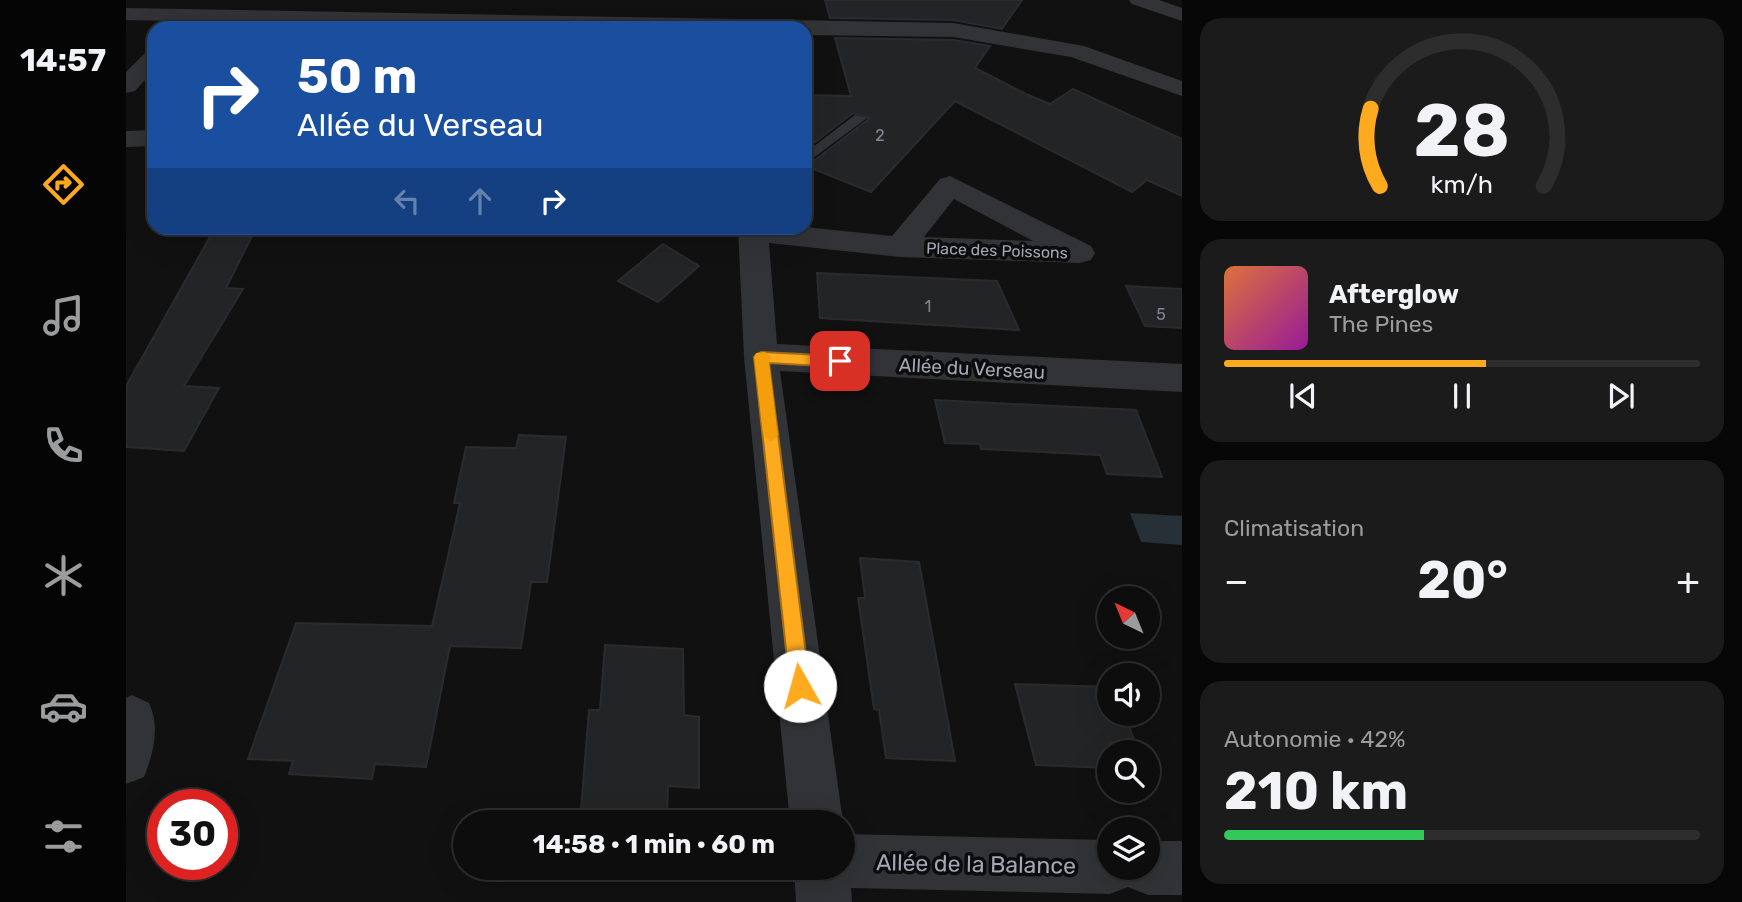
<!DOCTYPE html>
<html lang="fr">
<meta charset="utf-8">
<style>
body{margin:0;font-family:Rubik,sans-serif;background:#1b1b1c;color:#f1f3f6;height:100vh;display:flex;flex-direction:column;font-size:26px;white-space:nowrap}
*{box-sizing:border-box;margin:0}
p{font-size:23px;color:#9a9c9e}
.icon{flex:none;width:38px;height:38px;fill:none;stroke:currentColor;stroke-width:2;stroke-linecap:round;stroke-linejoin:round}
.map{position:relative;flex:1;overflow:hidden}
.drawer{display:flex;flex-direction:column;gap:18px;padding:18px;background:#070708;width:560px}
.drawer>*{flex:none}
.guide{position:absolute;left:21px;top:21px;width:665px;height:214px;border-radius:21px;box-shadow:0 7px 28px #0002,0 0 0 2px #2d2d2e;background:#1a4fa0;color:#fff;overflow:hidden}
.needle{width:46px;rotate:317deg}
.fabs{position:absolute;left:971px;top:586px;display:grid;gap:14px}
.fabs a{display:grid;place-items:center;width:63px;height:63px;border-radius:50%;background:#0d0d0e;box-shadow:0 7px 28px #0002,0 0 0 2px #2d2d2e;font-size:35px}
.speed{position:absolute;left:21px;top:789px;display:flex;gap:14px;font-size:35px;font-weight:700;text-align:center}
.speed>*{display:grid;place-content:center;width:91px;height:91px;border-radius:50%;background:#0d0d0e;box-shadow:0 7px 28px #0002,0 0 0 2px #2d2d2e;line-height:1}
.speed .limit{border:10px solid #d22;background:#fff;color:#111}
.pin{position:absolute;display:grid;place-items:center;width:60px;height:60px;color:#fff;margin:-30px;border-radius:14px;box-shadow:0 4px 10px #0006}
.me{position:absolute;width:77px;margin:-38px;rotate:353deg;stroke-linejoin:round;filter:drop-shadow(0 0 5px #0008)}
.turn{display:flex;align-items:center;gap:24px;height:147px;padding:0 35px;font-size:32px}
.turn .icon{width:91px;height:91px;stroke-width:2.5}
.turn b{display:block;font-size:49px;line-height:60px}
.lanes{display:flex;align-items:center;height:66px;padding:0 35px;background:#0003;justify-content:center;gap:35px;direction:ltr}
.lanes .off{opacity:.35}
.big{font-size:52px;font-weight:700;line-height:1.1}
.drawer .widget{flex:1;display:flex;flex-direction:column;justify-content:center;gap:10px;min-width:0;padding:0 24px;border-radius:21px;background:#1b1b1c}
.drawer .dial{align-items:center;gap:0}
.dial svg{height:182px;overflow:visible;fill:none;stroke:#2d2d2e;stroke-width:7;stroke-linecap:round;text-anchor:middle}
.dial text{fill:#f1f3f6;stroke:none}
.song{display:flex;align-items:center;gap:21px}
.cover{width:84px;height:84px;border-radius:10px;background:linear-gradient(135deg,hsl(20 70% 55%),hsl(300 70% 35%))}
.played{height:7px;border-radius:4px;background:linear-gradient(90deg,#fdaa1e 55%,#2d2d2e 55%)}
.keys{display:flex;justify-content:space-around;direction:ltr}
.heat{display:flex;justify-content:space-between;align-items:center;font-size:38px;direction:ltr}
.charge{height:10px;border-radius:5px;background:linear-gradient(90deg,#34c759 42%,#2d2d2e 0)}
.trip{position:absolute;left:327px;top:810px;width:402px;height:70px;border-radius:35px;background:#0d0d0e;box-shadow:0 7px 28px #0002,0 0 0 2px #2d2d2e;font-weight:700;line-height:70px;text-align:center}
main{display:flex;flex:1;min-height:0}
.menu{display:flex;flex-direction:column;width:126px;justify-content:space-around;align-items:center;background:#050506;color:#9a9c9e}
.menu .icon{width:49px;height:49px}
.menu .current{color:#fdaa1e}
.menu b{font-size:32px;color:#f1f3f6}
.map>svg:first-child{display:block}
</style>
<main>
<nav class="menu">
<b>14:57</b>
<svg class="icon current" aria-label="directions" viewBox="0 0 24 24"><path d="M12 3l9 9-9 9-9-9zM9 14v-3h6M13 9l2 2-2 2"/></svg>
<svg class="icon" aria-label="music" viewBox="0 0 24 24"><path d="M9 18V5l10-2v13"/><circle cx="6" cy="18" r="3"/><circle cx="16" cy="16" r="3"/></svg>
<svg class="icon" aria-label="phone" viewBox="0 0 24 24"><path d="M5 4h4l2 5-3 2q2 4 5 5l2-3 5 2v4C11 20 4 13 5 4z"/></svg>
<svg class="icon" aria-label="climate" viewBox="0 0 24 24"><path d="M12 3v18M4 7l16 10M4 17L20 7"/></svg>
<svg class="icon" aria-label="car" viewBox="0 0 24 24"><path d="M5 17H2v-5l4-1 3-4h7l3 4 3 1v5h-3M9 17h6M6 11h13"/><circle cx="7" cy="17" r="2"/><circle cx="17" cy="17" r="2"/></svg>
<svg class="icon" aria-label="filters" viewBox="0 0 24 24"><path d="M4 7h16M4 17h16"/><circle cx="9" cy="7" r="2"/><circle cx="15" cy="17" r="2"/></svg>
</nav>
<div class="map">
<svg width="1056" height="902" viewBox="0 0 1056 902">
<rect width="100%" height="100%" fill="#111112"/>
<path fill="#263036" d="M1004,513L1056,516V545L1015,542Z"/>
<g fill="#232426" stroke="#2a2b2e" stroke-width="2">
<path d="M699,0H896L876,29L827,20L704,18Z"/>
<path d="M709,38L827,40L864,46L849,68L900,94L924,104L947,89L1056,139V196L1021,180L1006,192L829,101L745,192L685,168V163L744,118L727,113L684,146L681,95L725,96Z"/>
<path d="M89,228H130L100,288L117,289L58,386L93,388L58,451L0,447V386Z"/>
<path d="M537,244L573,266L532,302L492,281Z"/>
<path d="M691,273L871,281L893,330L694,318Z"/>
<path d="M1000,286L1056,289V328L1019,326Z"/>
<path d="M809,400L1010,410L1036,477L981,474L974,455L855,449L854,444L819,443Z"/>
<path d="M393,435L440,437L421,582H405L395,648L324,646L300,767L249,764L246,779L163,774L167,761L122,759L170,623L306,626L334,503H328L340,447L390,448Z"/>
<path d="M734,558L793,562L829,761L760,758L753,710L748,709L732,598H739Z"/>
<path d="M479,645L557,649L558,715L573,717V788L542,786L541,822H454L463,710H474Z"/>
<path d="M889,684L984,687V714H999L1012,752H984V768L910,765Z"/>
</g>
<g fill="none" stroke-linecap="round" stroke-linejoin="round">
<path fill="#313337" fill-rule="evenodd" d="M729,115L741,118L679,164V153Z"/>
<g fill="#313337" fill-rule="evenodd">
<path d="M1003,0H1033L1056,8V21L1006,4Z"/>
<path d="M0,8L827,23L958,46L1056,81V96L945,57L827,37L679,35V28H364L0,20Z"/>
<path d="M28,50V70L9,91L0,93V72L20,52Z"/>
<path d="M28,130V146L0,147V131Z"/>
<path d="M824,176L965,246L969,253L965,260L954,263L774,257L643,243L651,344L1056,364V392L654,371L717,822H664L618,357L612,228L679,227L766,236L814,179ZM828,199L907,241L798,237Z"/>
<path d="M6,695L23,703C34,727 28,752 18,777L0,784V698Z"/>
<path d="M718,834L984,840V868H1022V841H1056V895H1022L1002,887L984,894L725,888L726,902H670L668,868H718Z"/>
</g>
</g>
<path fill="#fdaa1e" stroke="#a46e14" stroke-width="2" d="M635,352L714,356L722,361L714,367L643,363L684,686L681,693L674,696L667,693L664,686L628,357Z"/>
<path fill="#f59e0b" d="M639,352L646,358L643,362L652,435L645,442L637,435L628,357L630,353Z"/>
<g text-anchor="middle" stroke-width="7" stroke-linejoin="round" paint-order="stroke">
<g font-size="16" fill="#818690">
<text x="754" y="141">2</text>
<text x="802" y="312">1</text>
<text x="1035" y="320">5</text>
</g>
<g font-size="16" fill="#a1a7b4" stroke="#0c0c0d">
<text transform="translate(871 250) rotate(2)" y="6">Place des Poissons</text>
</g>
<g font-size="19" fill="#a1a7b4" stroke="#0c0c0d">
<text transform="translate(846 368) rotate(3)" y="7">Allée du Verseau</text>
</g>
<g font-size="23" fill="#a1a7b4" stroke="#0c0c0d">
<text transform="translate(850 864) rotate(1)" y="8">Allée de la Balance</text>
</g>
</g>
</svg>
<div class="fabs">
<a><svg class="needle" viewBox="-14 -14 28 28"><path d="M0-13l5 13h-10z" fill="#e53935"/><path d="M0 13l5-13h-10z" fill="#9a9c9e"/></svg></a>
<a><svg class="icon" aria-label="sound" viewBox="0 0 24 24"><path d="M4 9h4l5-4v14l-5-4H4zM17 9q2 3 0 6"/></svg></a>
<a><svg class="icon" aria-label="search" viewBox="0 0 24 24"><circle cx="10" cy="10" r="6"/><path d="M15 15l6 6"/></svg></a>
<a><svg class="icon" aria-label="layers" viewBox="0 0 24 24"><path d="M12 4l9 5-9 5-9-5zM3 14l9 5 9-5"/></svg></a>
</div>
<div class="speed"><div class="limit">30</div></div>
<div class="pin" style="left:714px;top:361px;background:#d93025"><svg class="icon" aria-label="arrive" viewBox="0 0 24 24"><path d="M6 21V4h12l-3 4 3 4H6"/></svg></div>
<svg class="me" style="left:674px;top:686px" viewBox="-20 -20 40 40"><circle r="19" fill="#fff"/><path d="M0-13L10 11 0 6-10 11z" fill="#fdaa1e"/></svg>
<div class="trip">14:58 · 1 min · 60 m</div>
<div class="guide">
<div class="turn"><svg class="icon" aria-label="right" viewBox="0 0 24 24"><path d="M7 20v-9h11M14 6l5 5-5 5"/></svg><div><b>50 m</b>Allée du Verseau</div></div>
<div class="lanes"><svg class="icon off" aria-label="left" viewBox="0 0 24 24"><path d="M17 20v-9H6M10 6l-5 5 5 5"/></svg><svg class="icon off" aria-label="ahead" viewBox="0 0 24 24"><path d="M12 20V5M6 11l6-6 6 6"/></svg><svg class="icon" aria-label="right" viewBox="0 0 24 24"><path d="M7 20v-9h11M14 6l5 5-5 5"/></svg></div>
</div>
</div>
<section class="drawer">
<div class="widget dial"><svg viewBox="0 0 100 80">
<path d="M14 69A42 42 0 1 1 86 69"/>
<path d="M14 69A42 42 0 0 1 10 35" stroke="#fdaa1e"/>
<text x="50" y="56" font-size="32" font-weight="700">28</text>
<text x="50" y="72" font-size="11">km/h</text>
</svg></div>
<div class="widget">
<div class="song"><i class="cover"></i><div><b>Afterglow</b><p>The Pines</p></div></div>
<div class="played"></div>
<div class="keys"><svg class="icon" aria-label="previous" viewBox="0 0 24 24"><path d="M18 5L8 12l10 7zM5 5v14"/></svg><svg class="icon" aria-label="pause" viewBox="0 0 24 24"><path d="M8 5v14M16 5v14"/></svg><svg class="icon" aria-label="next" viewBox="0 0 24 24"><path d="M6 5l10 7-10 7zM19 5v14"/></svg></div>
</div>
<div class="widget"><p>Climatisation</p>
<div class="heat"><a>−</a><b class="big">20°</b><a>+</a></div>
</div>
<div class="widget"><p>Autonomie · 42%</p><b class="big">210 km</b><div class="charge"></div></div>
</section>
</main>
